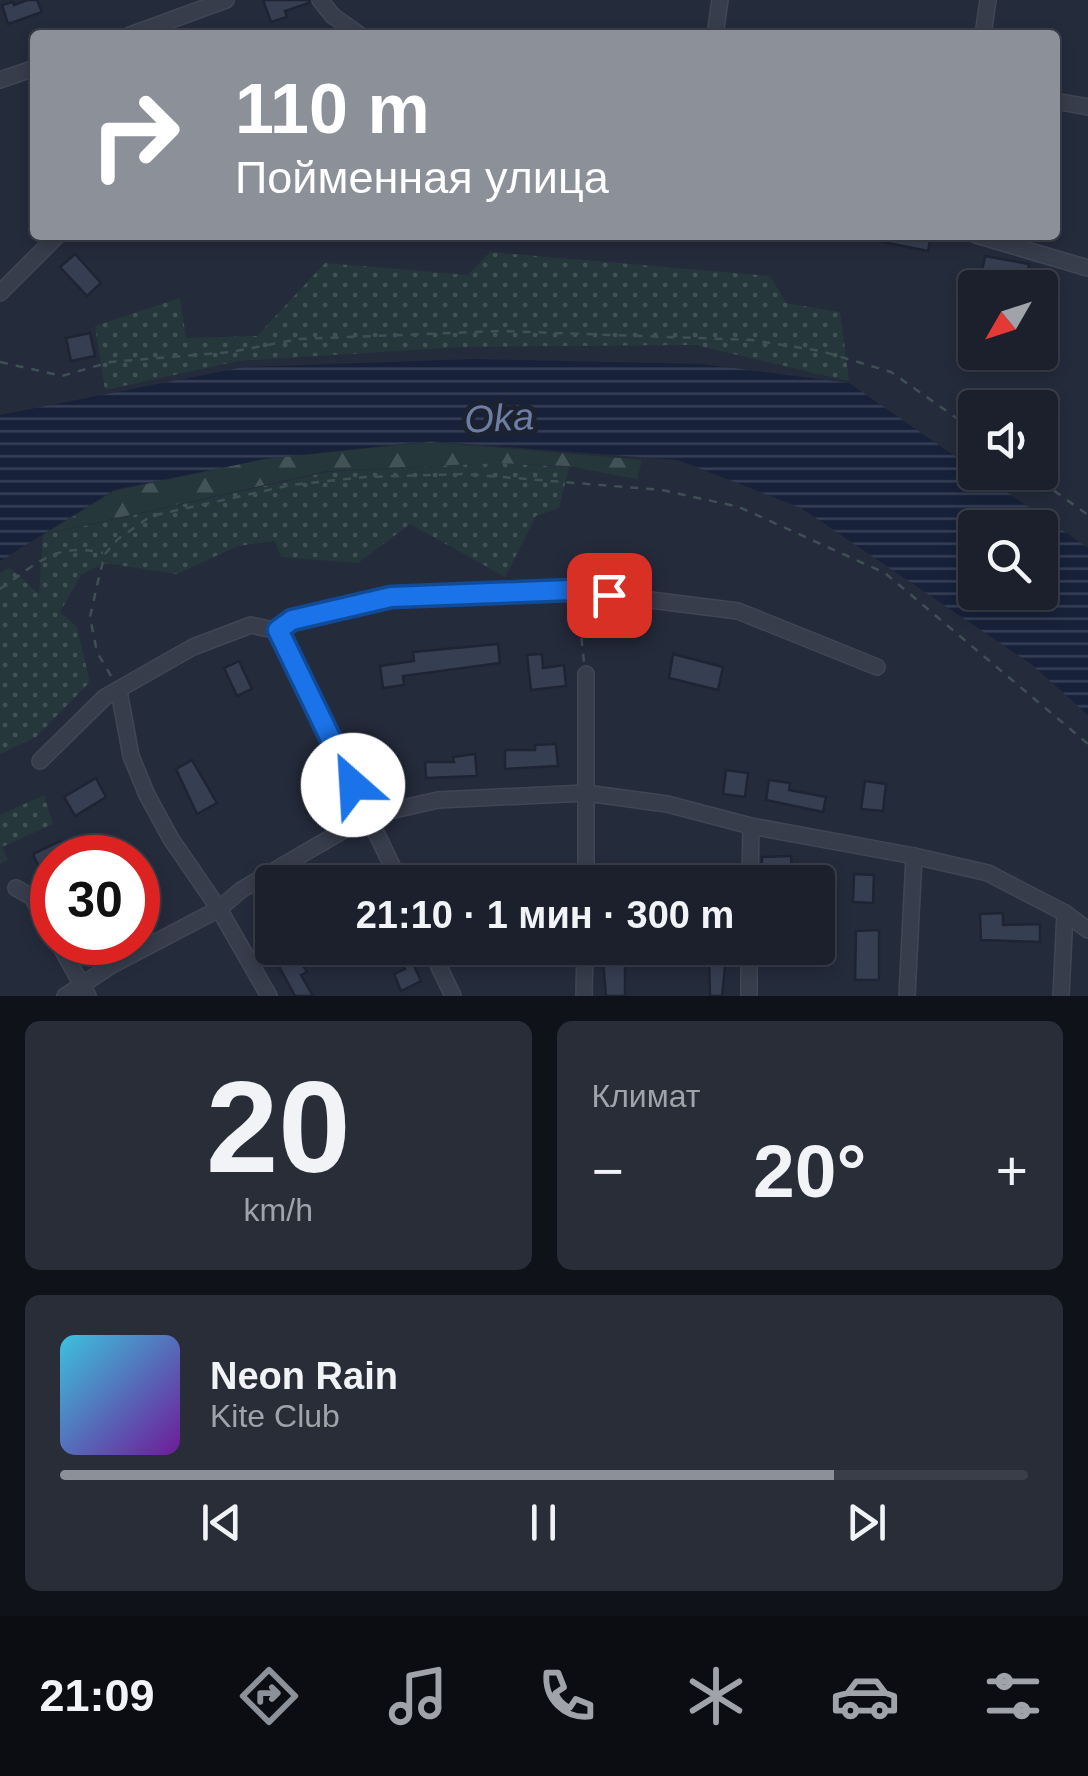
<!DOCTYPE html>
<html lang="ru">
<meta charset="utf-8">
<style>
body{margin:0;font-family:Helvetica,sans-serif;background:#282d38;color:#f1f3f6;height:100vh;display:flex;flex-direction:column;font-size:38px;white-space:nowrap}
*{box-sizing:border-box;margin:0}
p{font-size:32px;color:#a0a3a9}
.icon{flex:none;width:55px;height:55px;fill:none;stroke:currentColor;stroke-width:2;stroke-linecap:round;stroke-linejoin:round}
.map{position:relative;height:996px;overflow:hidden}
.drawer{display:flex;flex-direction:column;gap:25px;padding:25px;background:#0f1218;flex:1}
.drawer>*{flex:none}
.banner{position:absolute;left:30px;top:30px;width:1030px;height:210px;border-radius:10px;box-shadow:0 5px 15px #0003,0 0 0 2px #393e48;background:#8c9099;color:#fff;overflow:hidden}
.needle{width:65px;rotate:231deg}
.controls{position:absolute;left:958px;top:270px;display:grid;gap:20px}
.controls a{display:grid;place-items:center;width:100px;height:100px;border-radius:10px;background:#1b202c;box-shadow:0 5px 15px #0003,0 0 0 2px #393e48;font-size:50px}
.speed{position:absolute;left:30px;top:835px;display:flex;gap:20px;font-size:50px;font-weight:700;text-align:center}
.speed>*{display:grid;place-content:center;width:130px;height:130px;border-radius:50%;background:#1b202c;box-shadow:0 5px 15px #0003,0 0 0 2px #393e48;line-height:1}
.speed .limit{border:15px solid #d22;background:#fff;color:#111}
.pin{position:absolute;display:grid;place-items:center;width:85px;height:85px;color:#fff;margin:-42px;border-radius:20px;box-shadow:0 5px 15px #0006}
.me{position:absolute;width:110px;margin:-55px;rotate:334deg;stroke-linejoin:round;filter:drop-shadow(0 0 8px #0008)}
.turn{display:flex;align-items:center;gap:35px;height:210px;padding:0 40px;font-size:45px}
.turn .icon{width:130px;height:130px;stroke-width:2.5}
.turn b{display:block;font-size:70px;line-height:85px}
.big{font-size:75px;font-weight:800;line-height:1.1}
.drawer .tile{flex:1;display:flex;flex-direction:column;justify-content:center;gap:15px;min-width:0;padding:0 35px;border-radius:15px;background:#282d38}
.drawer .dial{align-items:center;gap:0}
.dial b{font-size:130px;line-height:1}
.song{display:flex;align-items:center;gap:30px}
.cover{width:120px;height:120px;border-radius:15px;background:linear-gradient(135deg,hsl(190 70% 55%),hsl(280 70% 35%))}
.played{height:10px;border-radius:5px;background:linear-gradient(90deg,#8c9099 80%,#393e48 80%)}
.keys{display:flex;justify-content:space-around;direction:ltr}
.heat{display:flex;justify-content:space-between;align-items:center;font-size:55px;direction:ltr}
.drawer .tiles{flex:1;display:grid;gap:25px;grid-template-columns:1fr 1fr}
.tile:last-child{grid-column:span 2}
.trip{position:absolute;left:255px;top:865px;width:580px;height:100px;border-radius:10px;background:#1b202c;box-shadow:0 5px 15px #0003,0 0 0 2px #393e48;font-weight:800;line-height:100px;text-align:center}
.menu{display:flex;height:160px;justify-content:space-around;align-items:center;background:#0b0d12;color:#a0a3a9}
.menu .icon{width:70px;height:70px}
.menu .selected{color:#8c9099}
.menu b{font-size:45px;color:#f1f3f6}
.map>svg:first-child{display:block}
</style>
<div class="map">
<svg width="1088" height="996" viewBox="0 0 1088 996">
<defs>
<pattern id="grass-dots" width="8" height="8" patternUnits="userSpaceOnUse" patternTransform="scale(2.5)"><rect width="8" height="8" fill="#26373c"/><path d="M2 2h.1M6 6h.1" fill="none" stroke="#435257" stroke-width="1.8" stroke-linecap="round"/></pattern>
<pattern id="forest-firs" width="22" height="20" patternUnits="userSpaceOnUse" patternTransform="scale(2.5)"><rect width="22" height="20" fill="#26373c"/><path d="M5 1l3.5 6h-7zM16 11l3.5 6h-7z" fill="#435257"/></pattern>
<pattern id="water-rules" width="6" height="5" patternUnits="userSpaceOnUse" patternTransform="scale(2.5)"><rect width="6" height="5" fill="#172139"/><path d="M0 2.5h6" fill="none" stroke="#363f54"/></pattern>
</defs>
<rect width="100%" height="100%" fill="#242b3b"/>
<g fill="url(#grass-dots)">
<path d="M490,252L770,276L786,303L840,312L849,381L695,345L460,347L238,361L105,390L95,326L180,298L186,338L257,336L325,263L468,275Z"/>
<path d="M494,463L569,467L559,508L536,516L505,577L410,524L358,563L281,557L275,541L238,546L177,574L103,563L81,575L60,612L77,627L90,682L36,737L0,754V573L10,568L39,594L43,535L328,472Z"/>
<path d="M44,795L53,824L2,847L8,860L0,864V815Z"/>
</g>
<path fill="url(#forest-firs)" d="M431,442L642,460L637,479L568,466L494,463L327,471L45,534L114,491L264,459Z"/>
<path fill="url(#water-rules)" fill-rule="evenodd" d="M474,359L702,364L849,383L1088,548V715L1031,664L801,508L678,460L430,441L264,459L114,490L0,561V415L244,367ZM975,528H1040V592H975Z"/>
<g fill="#363e52" stroke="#1e2432" stroke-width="2.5">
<path d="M27,0H37L42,12L8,24L2,5L13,2L14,5Z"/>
<path d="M263,0H309V3L285,11L287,17L271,22Z"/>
<path d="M874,235L931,236L928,251L873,240Z"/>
<path d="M75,254L101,283L87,296L60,267Z"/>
<path d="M985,256L1029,264L1027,279L982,271Z"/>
<path d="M90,333L95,356L71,361L66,338Z"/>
<path d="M498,644L500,663L403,676L404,685L383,688L380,666L414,661L413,652Z"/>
<path d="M542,654L543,668L564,665L566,686L531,690L527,655Z"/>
<path d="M673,654L723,667L718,690L669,678Z"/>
<path d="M239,661L252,689L237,696L224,668Z"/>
<path d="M556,744L558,766L505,769V750H535V745Z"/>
<path d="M475,754L477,776L426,778L425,762H454L453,757Z"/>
<path d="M192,760L217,803L197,814L176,769Z"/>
<path d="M726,770L748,773L745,797L723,794Z"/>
<path d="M96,778L106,797L75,816L64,797Z"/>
<path d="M769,780L790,783L789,790L826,797L823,812L766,800Z"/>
<path d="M865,781L886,784L883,811L861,809Z"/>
<path d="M60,841L69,858H52V866L41,872L33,854Z"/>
<path d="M791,856L792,876H761L762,857Z"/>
<path d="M854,874L874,875L873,903L853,902Z"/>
<path d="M1003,913V925L1040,924V942L981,940L980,914Z"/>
<path d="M272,924V948H293L307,972L301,975L313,996H295L260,931Z"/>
<path d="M879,930V980H855L856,931Z"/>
<path d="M395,948H406L421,981L401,991L394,974L405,969Z"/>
<path d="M709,958H726L722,996H710Z"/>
<path d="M603,960H625V996H606Z"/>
</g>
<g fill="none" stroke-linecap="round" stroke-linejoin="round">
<defs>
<g id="minor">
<path d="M320,0L333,16L360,35"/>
<path d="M130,35L226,0"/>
<path d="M715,35L720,0"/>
<path d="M983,35L988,0"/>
<path d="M0,80L35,68"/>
<path d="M1055,101L1088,107"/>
<path d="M976,235L1088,268"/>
<path d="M0,293L58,235"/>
<path d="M278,631L292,620L391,597L571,590L738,611L877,667"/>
<path d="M278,631L400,882"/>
<path d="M119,691L131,756L147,795L171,839L219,909L269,996"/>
<path d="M40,761L105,697L193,647L251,625L278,631"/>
<path d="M586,882V674"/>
<path d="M750,882L751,826"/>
<path d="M16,888L32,897L52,933"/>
<path d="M58,942L88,996"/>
<path d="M430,948L453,996"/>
<path d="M65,996L112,965L219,909L241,890L368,816L438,800L586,793L667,804L751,826L914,856L988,873L1065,913L1088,930"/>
<path d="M584,996L585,948"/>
<path d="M749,996V948"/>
<path d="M907,996L914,856"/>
<path d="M1061,996L1065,913"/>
</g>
</defs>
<use href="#minor" stroke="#404654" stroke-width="18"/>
<g stroke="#3e5054" stroke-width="2.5" stroke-dasharray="8 8" stroke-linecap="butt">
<path d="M0,362L62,376L110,362L231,352L299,339L501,331L752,340L821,351L891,372L975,431"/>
<path d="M1028,472L1088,515"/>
<path d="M0,589C38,563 55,542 103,553"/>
<path d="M578,606L584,662"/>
<path d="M111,676L97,652L90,617L99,577L105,554L118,539L151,516L291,485L365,477L465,474L662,490L739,507L885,573L1088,744"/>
</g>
<use href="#minor" stroke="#373d4b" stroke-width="15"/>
</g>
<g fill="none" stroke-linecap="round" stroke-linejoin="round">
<defs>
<path id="route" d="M353,785L278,630L292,620L391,597L571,590L609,595"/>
</defs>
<use href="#route" stroke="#114b97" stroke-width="25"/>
<use href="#route" stroke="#1a73e8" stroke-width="18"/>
</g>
<g text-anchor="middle" stroke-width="10" stroke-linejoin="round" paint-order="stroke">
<g font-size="38" font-style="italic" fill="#6d7ea5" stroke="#1c2230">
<text transform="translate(499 418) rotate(-3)" y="13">Oka</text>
</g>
</g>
</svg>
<div class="controls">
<a><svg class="needle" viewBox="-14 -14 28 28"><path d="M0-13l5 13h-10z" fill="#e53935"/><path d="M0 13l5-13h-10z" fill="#a0a3a9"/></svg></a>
<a><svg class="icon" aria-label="sound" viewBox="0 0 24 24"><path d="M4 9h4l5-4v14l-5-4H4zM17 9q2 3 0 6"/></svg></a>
<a><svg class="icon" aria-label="search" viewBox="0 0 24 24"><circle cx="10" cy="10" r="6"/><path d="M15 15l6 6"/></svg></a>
</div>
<div class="speed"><div class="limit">30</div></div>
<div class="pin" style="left:609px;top:595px;background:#d93025"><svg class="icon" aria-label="arrive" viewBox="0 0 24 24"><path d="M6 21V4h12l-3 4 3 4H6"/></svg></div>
<svg class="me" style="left:353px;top:785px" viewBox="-20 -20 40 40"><circle r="19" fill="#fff"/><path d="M0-13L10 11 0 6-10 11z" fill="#1a73e8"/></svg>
<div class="trip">21:10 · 1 мин · 300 m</div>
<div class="banner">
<div class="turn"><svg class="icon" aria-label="right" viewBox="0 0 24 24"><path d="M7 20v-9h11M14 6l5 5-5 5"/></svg><div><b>110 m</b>Пойменная улица</div></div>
</div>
</div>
<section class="drawer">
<div class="tiles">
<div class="tile dial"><b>20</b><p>km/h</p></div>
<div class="tile"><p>Климат</p>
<div class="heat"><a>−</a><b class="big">20°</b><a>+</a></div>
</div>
<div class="tile">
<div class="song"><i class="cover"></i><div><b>Neon Rain</b><p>Kite Club</p></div></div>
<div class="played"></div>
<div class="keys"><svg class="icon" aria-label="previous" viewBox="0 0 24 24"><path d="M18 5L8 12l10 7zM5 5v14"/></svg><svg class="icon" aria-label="pause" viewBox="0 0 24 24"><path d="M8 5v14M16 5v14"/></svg><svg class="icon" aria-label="next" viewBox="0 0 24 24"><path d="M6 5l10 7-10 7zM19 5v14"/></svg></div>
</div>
</div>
</section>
<nav class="menu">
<b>21:09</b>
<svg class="icon selected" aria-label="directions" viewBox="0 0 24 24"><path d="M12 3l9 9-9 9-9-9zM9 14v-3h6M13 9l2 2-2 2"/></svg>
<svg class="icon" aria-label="music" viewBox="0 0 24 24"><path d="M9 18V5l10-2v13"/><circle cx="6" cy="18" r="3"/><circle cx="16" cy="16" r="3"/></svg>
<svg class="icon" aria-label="phone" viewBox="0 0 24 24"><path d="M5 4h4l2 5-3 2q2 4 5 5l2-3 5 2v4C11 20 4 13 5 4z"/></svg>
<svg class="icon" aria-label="climate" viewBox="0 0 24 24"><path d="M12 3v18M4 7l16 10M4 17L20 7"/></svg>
<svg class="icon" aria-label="car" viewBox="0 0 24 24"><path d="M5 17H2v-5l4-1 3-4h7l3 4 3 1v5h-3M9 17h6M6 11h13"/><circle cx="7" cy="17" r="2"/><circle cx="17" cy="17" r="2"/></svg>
<svg class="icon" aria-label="filters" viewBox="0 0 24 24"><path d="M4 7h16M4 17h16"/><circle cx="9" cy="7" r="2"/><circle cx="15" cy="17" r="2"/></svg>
</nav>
